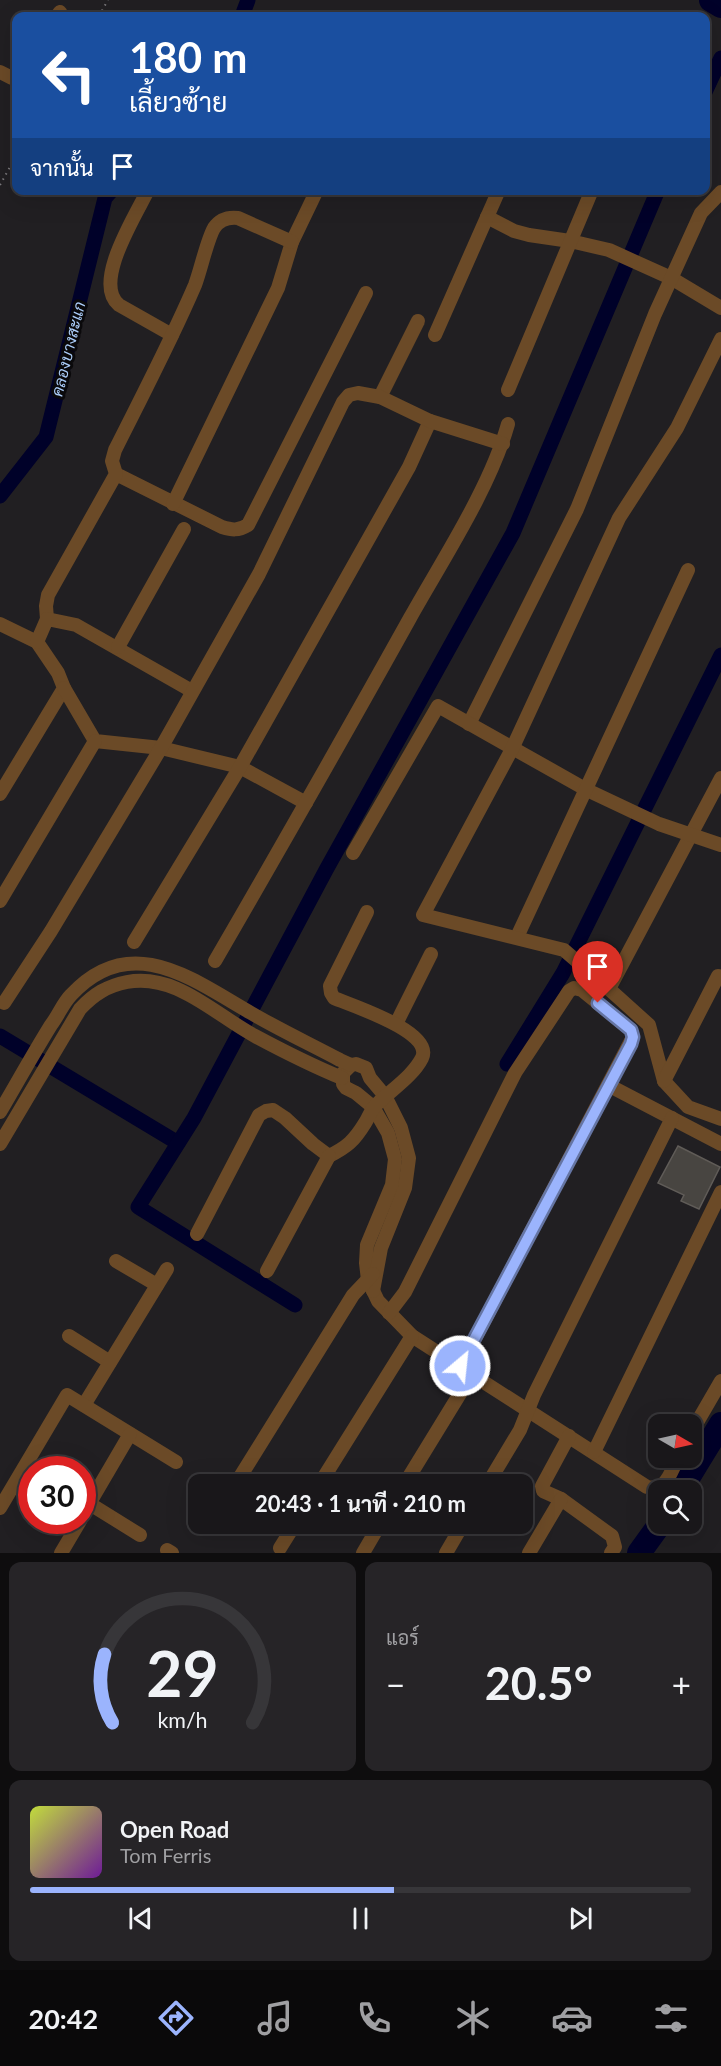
<!DOCTYPE html>
<html lang="th">
<meta charset="utf-8">
<style>
body{margin:0;font-family:Lato,Sarabun,sans-serif;background:#262427;color:#f1f3f6;height:100vh;display:flex;flex-direction:column;font-size:22px;white-space:nowrap}
*{box-sizing:border-box;margin:0}
p{font-size:20px;color:#9f9fa2}
.icon{flex:none;width:33px;height:33px;fill:none;stroke:currentColor;stroke-width:2;stroke-linecap:round;stroke-linejoin:round}
.map{position:relative;height:1553px;overflow:hidden}
.sheet{display:flex;flex-direction:column;gap:9px;padding:9px;background:#0e0d0e;flex:1}
.sheet>*{flex:none}
.top-card{position:absolute;left:12px;top:12px;width:698px;height:183px;border-radius:12px;box-shadow:0 6px 24px #0002,0 0 0 2px #373639;background:#1a4fa0;color:#fff;overflow:hidden}
.needle{width:39px;rotate:99deg}
.buttons{position:absolute;left:648px;top:1414px;display:grid;gap:12px}
.buttons a{display:grid;place-items:center;width:54px;height:54px;border-radius:12px;background:#19171a;box-shadow:0 6px 24px #0002,0 0 0 2px #373639;font-size:30px}
.speed{position:absolute;left:18px;top:1456px;display:flex;gap:12px;font-size:30px;font-weight:700;text-align:center}
.speed>*{display:grid;place-content:center;width:78px;height:78px;border-radius:50%;background:#19171a;box-shadow:0 6px 24px #0002,0 0 0 2px #373639;line-height:1}
.speed .limit{border:9px solid #d22;background:#fff;color:#111}
.pin{position:absolute;display:grid;place-items:center;width:51px;height:51px;color:#fff;margin:-62px -26px;border-radius:50% 50% 50% 0;rotate:-45deg;box-shadow:0 0 6px #0007}
.pin .icon{rotate:45deg}
.me{position:absolute;width:66px;margin:-33px;rotate:28deg;stroke-linejoin:round;filter:drop-shadow(0 0 4px #0008)}
.turn{display:flex;align-items:center;gap:21px;height:126px;padding:0 18px;font-size:27px}
.turn .icon{width:78px;height:78px;stroke-width:2.5}
.turn b{display:block;font-size:42px;line-height:51px}
.then{display:flex;align-items:center;height:57px;padding:0 18px;background:#0003;gap:12px;font-size:22px}
.big{font-size:45px;font-weight:700;line-height:1.1}
.sheet .card{flex:1;display:flex;flex-direction:column;justify-content:center;gap:9px;min-width:0;padding:0 21px;border-radius:12px;background:#262427}
.sheet .dial{align-items:center;gap:0}
.dial svg{height:156px;overflow:visible;fill:none;stroke:#373639;stroke-width:7;stroke-linecap:round;text-anchor:middle}
.dial text{fill:#f1f3f6;stroke:none}
.song{display:flex;align-items:center;gap:18px}
.cover{width:72px;height:72px;border-radius:9px;background:linear-gradient(135deg,hsl(70 70% 55%),hsl(280 70% 35%))}
.played{height:6px;border-radius:3px;background:linear-gradient(90deg,#9bb4fd 55%,#373639 55%)}
.keys{display:flex;justify-content:space-around;direction:ltr}
.heat{display:flex;justify-content:space-between;align-items:center;font-size:33px;direction:ltr}
.sheet .tiles{flex:1;display:grid;gap:9px;grid-template-columns:1fr 1fr}
.card:last-child{grid-column:span 2}
.trip{position:absolute;left:188px;top:1474px;width:345px;height:60px;border-radius:12px;background:#19171a;box-shadow:0 6px 24px #0002,0 0 0 2px #373639;font-weight:700;line-height:60px;text-align:center}
.tabs{display:flex;height:96px;justify-content:space-around;align-items:center;background:#0a090a;color:#9f9fa2}
.tabs .icon{width:42px;height:42px}
.tabs .current{color:#9bb4fd}
.tabs b{font-size:27px;color:#f1f3f6}
.map>svg:first-child{display:block}
</style>
<div class="map">
<svg width="721" height="1553" viewBox="0 0 721 1553">
<rect width="100%" height="100%" fill="#211f22"/>
<g fill="none" stroke-linecap="round" stroke-linejoin="round">
<g stroke="#000129" stroke-width="15">
<path d="M242,16L248,0"/>
<path d="M705,92L721,58"/>
<path d="M0,496L46,437L105,198L112,190"/>
<path d="M0,1036L178,1143"/>
<path d="M507,1064L563,973L721,655"/>
<path d="M295,1305L138,1207L194,1118L326,870L513,533L658,190"/>
</g>
<g stroke="#000129" stroke-width="24">
<path d="M711,0L721,6"/>
<path d="M680,1491L721,1424"/>
<path d="M639,1553L660,1524"/>
</g>
</g>
<path fill="#484541" stroke="#605c58" stroke-width="1.5" d="M678,1146L720,1167L699,1209L681,1201L684,1195L658,1183Z"/>
<g fill="none" stroke-linecap="round" stroke-linejoin="round">
<g stroke="#7c7a7d" stroke-width="2" stroke-dasharray="1.5 4.5" stroke-linecap="butt">
<path d="M99,16L108,0"/>
<path d="M0,185L16,156"/>
</g>
<g stroke="#6b4a27" stroke-width="14">
<path d="M57,16L60,12"/>
<path d="M0,72L12,78L16,77"/>
<path d="M148,190C136,215 92,283 119,305L172,335"/>
<path d="M487,217L514,231L529,235L570,241L609,250L671,278L721,308"/>
<path d="M435,335L499,190"/>
<path d="M508,390L592,190"/>
<path d="M380,397L418,321"/>
<path d="M116,474L222,527C232,530 238,531 248,525L366,293"/>
<path d="M173,504L278,288L292,242L317,190"/>
<path d="M47,619L46,606L48,595L116,474L112,461L115,450C142,396 171,341 195,285C201,269 207,240 214,228C220,219 229,217 238,218L292,242"/>
<path d="M0,624L37,642L58,673L64,688L0,794"/>
<path d="M37,642L47,619L76,625L192,691"/>
<path d="M118,647L184,529"/>
<path d="M64,688L95,741L161,748L240,767L306,803"/>
<path d="M469,724L577,509L655,314L701,213L721,192"/>
<path d="M721,778L609,989L649,1025L664,1081L688,1107L721,1119"/>
<path d="M353,853L438,706L587,790L659,824L721,845"/>
<path d="M0,901L95,741"/>
<path d="M517,937L688,570"/>
<path d="M134,942L240,767L409,467L430,421"/>
<path d="M215,961C281,847 346,733 410,618C443,559 490,488 508,424"/>
<path d="M609,989L564,950L423,915L512,749L619,518L677,428L721,339"/>
<path d="M4,1003L51,931L161,748L259,574L343,402L349,395L358,393L380,397L430,421L503,444"/>
<path d="M396,1024L431,954"/>
<path d="M351,1065L343,1073V1084L346,1088L356,1093L373,1107L388,1133L395,1159L392,1185L367,1245L366,1263L368,1280L378,1301L412,1336L647,1487C667,1491 670,1473 678,1458"/>
<path d="M664,1081L718,976L721,977"/>
<path d="M608,1085L721,1144"/>
<path d="M0,1112C17,1083 33,1054 51,1025C58,1016 63,1003 71,995C131,930 193,980 251,1013C280,1030 310,1044 340,1060L351,1065L356,1064L366,1068L370,1078L385,1096L401,1128L409,1158L405,1188L381,1248L373,1291"/>
<path d="M0,1144L80,1009C94,994 107,986 127,982C176,973 214,1014 255,1036C283,1051 313,1066 342,1078"/>
<path d="M197,1234L259,1115L266,1111L273,1110L285,1118L313,1144L329,1156C347,1147 354,1141 365,1123C369,1117 371,1109 377,1104C391,1090 413,1076 422,1058C434,1032 353,1006 334,998L331,993L330,986L367,912"/>
<path d="M116,1261L157,1285"/>
<path d="M267,1271L329,1156"/>
<path d="M389,1313L405,1292L515,1073L569,991L574,988L582,990L631,1030L633,1037L460,1367"/>
<path d="M69,1336L110,1362"/>
<path d="M84,1405L167,1269"/>
<path d="M692,1431L721,1381"/>
<path d="M569,1436L542,1486L543,1491L561,1499L612,1536L615,1547L611,1553"/>
<path d="M594,1452L721,1192"/>
<path d="M235,1485L353,1295L373,1274"/>
<path d="M319,1485L412,1336"/>
<path d="M404,1485L472,1374"/>
<path d="M487,1485L520,1430L534,1395L672,1118"/>
<path d="M90,1504L140,1535"/>
<path d="M0,1508L67,1395L176,1462"/>
<path d="M82,1516L130,1434"/>
<path d="M280,1548L295,1524"/>
<path d="M167,1550L172,1553"/>
<path d="M61,1553L80,1521"/>
<path d="M363,1553L380,1524"/>
<path d="M446,1553L463,1524"/>
<path d="M529,1553L561,1499"/>
</g>
</g>
<g fill="none" stroke-linecap="round" stroke-linejoin="round">
<defs>
<path id="route" d="M460,1366L631,1044L633,1037L631,1030L598,1003"/>
</defs>
<use href="#route" stroke="#6575a4" stroke-width="15"/>
<use href="#route" stroke="#9bb4fd" stroke-width="10"/>
</g>
<g text-anchor="middle" stroke-width="6" stroke-linejoin="round" paint-order="stroke">
<g font-size="16" font-style="italic" fill="#abccf8" stroke="#0a090b">
<text transform="translate(68 349) rotate(-76)" y="6">คลองบางสะแก</text>
</g>
</g>
</svg>
<div class="buttons">
<a><svg class="needle" viewBox="-14 -14 28 28"><path d="M0-13l5 13h-10z" fill="#e53935"/><path d="M0 13l5-13h-10z" fill="#9f9fa2"/></svg></a>
<a><svg class="icon" aria-label="search" viewBox="0 0 24 24"><circle cx="10" cy="10" r="6"/><path d="M15 15l6 6"/></svg></a>
</div>
<div class="speed"><div class="limit">30</div></div>
<div class="pin" style="left:598px;top:1003px;background:#d93025"><svg class="icon" aria-label="arrive" viewBox="0 0 24 24"><path d="M6 21V4h12l-3 4 3 4H6"/></svg></div>
<svg class="me" style="left:460px;top:1366px" viewBox="-20 -20 40 40"><circle r="17" fill="#9bb4fd" stroke="#fff" stroke-width="3"/><path d="M0-11L8 9 0 5-8 9z" fill="#fff"/></svg>
<div class="trip">20:43 · 1 นาที · 210 m</div>
<div class="top-card">
<div class="turn"><svg class="icon" aria-label="left" viewBox="0 0 24 24"><path d="M17 20v-9H6M10 6l-5 5 5 5"/></svg><div><b>180 m</b>เลี้ยวซ้าย</div></div>
<div class="then">จากนั้น<svg class="icon" aria-label="arrive" viewBox="0 0 24 24"><path d="M6 21V4h12l-3 4 3 4H6"/></svg></div>
</div>
</div>
<section class="sheet">
<div class="tiles">
<div class="card dial"><svg viewBox="0 0 100 80">
<path d="M14 69A42 42 0 1 1 86 69"/>
<path d="M14 69A42 42 0 0 1 10 34" stroke="#9bb4fd"/>
<text x="50" y="56" font-size="32" font-weight="700">29</text>
<text x="50" y="72" font-size="11">km/h</text>
</svg></div>
<div class="card"><p>แอร์</p>
<div class="heat"><a>−</a><b class="big">20.5°</b><a>+</a></div>
</div>
<div class="card">
<div class="song"><i class="cover"></i><div><b>Open Road</b><p>Tom Ferris</p></div></div>
<div class="played"></div>
<div class="keys"><svg class="icon" aria-label="previous" viewBox="0 0 24 24"><path d="M18 5L8 12l10 7zM5 5v14"/></svg><svg class="icon" aria-label="pause" viewBox="0 0 24 24"><path d="M8 5v14M16 5v14"/></svg><svg class="icon" aria-label="next" viewBox="0 0 24 24"><path d="M6 5l10 7-10 7zM19 5v14"/></svg></div>
</div>
</div>
</section>
<nav class="tabs">
<b>20:42</b>
<svg class="icon current" aria-label="directions" viewBox="0 0 24 24"><path d="M12 3l9 9-9 9-9-9zM9 14v-3h6M13 9l2 2-2 2"/></svg>
<svg class="icon" aria-label="music" viewBox="0 0 24 24"><path d="M9 18V5l10-2v13"/><circle cx="6" cy="18" r="3"/><circle cx="16" cy="16" r="3"/></svg>
<svg class="icon" aria-label="phone" viewBox="0 0 24 24"><path d="M5 4h4l2 5-3 2q2 4 5 5l2-3 5 2v4C11 20 4 13 5 4z"/></svg>
<svg class="icon" aria-label="climate" viewBox="0 0 24 24"><path d="M12 3v18M4 7l16 10M4 17L20 7"/></svg>
<svg class="icon" aria-label="car" viewBox="0 0 24 24"><path d="M5 17H2v-5l4-1 3-4h7l3 4 3 1v5h-3M9 17h6M6 11h13"/><circle cx="7" cy="17" r="2"/><circle cx="17" cy="17" r="2"/></svg>
<svg class="icon" aria-label="filters" viewBox="0 0 24 24"><path d="M4 7h16M4 17h16"/><circle cx="9" cy="7" r="2"/><circle cx="15" cy="17" r="2"/></svg>
</nav>
